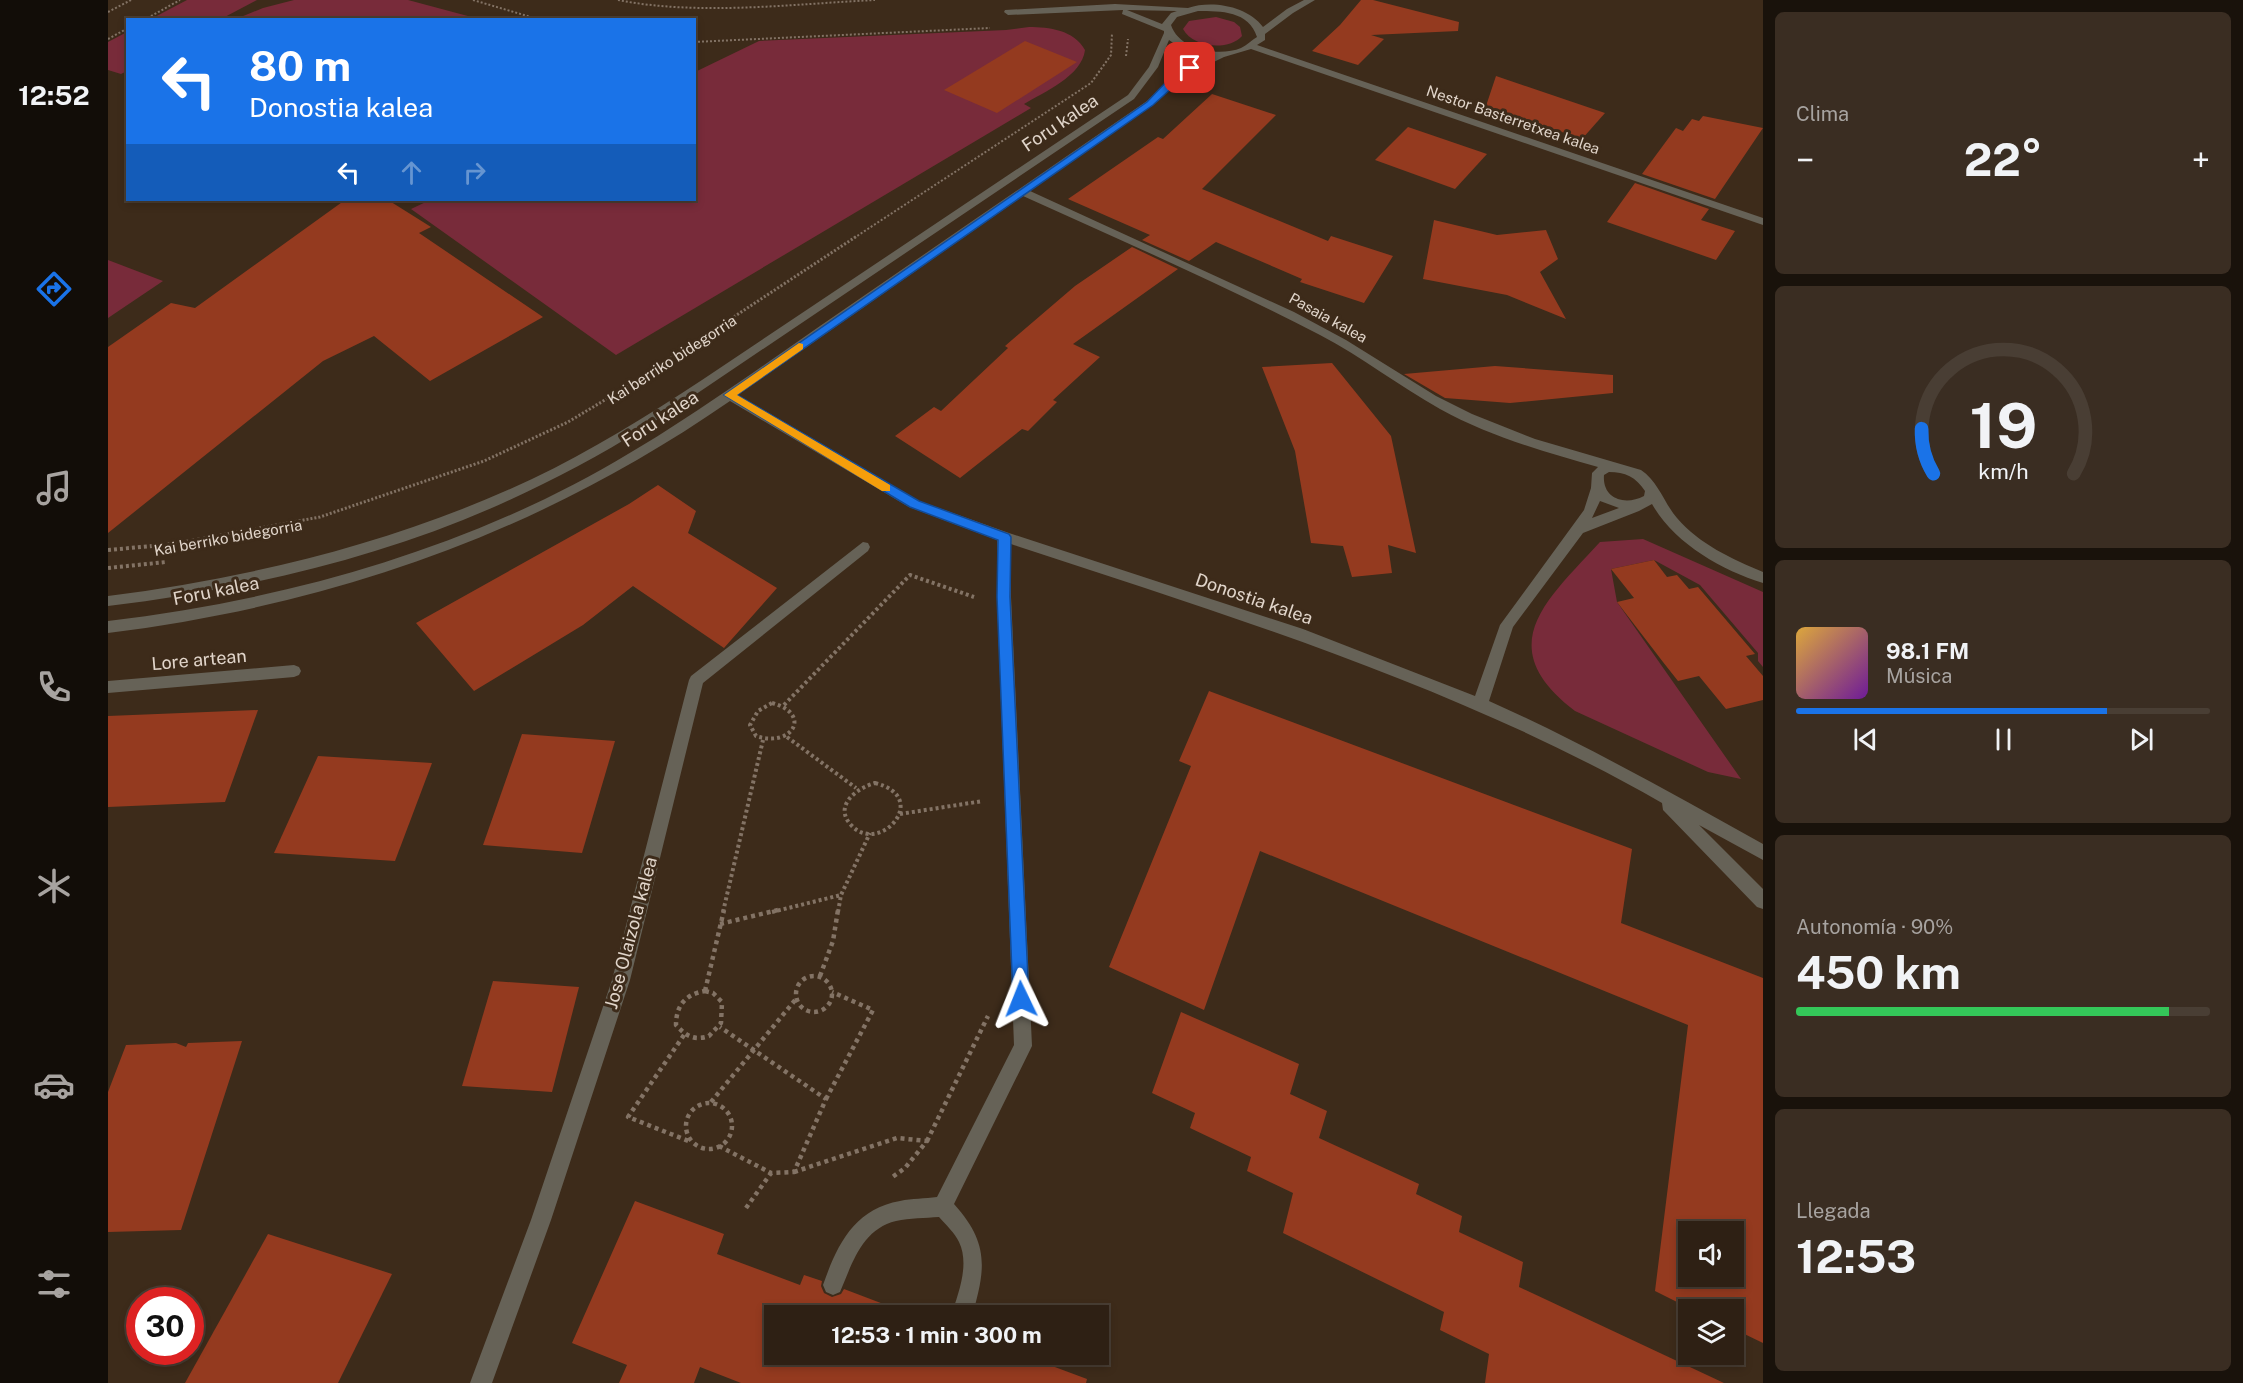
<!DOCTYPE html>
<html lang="es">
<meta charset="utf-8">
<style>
body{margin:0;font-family:"Public Sans",sans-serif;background:#3a2d22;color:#f1f3f6;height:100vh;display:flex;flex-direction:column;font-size:22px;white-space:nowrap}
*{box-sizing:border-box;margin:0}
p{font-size:20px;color:#a7a3a0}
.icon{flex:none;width:33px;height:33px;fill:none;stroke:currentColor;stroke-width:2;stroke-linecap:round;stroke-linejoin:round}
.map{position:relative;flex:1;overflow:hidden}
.details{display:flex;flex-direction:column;gap:12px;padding:12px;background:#19120b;width:480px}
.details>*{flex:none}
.banner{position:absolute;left:18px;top:18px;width:570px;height:183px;border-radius:0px;box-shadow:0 3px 9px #0003,0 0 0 2px #493e34;background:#1a73e8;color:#fff;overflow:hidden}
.tools{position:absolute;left:1570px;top:1221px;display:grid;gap:12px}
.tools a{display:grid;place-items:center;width:66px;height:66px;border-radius:0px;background:#2e2014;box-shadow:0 3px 9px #0003,0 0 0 2px #493e34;font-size:30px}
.speed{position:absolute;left:18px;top:1287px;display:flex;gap:12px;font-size:30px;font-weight:700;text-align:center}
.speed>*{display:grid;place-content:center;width:78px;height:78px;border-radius:50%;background:#2e2014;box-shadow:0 3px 9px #0003,0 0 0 2px #493e34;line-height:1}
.speed .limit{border:9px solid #d22;background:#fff;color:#111}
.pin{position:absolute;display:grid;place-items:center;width:51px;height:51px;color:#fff;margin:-26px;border-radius:12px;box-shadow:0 3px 9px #0006}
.me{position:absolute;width:66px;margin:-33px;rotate:358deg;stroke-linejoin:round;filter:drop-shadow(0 0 4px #0008)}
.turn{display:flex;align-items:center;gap:21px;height:126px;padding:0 24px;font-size:27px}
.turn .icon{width:78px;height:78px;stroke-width:2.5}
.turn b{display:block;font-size:42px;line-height:51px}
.lanes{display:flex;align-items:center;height:57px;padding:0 24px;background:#0003;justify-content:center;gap:30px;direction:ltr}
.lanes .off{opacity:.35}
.big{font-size:45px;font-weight:700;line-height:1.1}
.details .card{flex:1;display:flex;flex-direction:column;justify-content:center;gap:9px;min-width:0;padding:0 21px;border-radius:9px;background:#3a2d22}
.details .dial{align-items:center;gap:0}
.dial svg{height:156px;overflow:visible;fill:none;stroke:#493e34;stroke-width:7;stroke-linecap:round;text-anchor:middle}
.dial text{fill:#f1f3f6;stroke:none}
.song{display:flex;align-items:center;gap:18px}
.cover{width:72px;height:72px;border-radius:9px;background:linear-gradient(135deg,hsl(40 70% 55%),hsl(280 70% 35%))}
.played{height:6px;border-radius:3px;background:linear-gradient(90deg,#1a73e8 75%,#493e34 75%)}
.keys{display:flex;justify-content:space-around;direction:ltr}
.heat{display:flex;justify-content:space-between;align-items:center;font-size:33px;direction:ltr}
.charge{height:9px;border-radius:4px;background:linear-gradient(90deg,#34c759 90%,#493e34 0)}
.trip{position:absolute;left:656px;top:1305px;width:345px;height:60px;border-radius:0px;background:#2e2014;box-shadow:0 3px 9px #0003,0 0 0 2px #493e34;font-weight:700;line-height:60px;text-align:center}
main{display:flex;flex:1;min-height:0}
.tabs{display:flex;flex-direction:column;width:108px;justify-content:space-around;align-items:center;background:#120d08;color:#a7a3a0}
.tabs .icon{width:42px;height:42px}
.tabs .current{color:#1a73e8}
.tabs b{font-size:27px;color:#f1f3f6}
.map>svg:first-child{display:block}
</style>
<main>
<nav class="tabs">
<b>12:52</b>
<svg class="icon current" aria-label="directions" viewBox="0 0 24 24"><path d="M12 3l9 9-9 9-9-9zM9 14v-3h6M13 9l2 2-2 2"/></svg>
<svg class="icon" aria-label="music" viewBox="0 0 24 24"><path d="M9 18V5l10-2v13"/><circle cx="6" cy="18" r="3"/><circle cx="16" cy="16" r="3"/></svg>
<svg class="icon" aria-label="phone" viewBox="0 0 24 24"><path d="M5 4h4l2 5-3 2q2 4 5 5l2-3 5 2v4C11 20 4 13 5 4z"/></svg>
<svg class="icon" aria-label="climate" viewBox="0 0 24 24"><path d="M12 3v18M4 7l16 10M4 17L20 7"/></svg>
<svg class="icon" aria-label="car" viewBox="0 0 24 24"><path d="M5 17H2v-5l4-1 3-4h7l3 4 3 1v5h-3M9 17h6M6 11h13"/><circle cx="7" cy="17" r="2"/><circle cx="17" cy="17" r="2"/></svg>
<svg class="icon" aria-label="filters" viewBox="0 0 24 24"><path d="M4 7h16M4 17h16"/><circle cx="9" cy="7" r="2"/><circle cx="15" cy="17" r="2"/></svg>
</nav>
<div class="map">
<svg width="1655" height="1383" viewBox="0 0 1655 1383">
<rect width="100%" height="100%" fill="#3d2b1a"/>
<g fill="#782b3a">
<path d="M79,0H149L113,19H43Z"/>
<path d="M186,0H300L371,19H128L155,8Z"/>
<path d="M1108,17L1126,22L1132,27L1134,36C1121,51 1085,48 1075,29L1081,21Z"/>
<path d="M921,27C941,27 966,30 977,50C974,76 936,92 916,104L923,108L508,355L303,209L322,200H586L587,72L651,41L898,30Z"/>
<path d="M19,32V71L13,74L0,70V42Z"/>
<path d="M0,260L55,281L0,318Z"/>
<path d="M1535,539L1655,592V667L1650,661V653L1592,585L1546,560L1503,569L1509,602L1633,779L1600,772L1467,711C1382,646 1439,600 1492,542Z"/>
</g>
<g fill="#943a1f" fill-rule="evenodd">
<path d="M1253,0H1265L1351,22L1350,31L1263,35L1276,39L1250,65L1204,51L1232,25Z"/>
<path d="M917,41L969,62L889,113L836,90Z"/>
<path d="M1388,76L1497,113L1474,139L1378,106Z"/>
<path d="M1104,94L1168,115L1094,189L1220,241L1223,236L1285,256L1256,303L1192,282L1194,279L1108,242L1081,261L1034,240L1042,235L960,199L1050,137L1055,139Z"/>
<path d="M1595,116L1655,128L1607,199L1534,174L1568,128L1575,131L1584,119L1591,121Z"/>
<path d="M1300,127L1379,154L1347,189L1267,160Z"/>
<path d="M1527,183L1601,209L1593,220L1627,231L1608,260L1499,222Z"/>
<path d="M237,200H280L323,227L311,233L435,317L322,381L266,336L215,361L0,533V347L63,303L87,308Z"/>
<path d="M1326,220L1389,235L1438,230L1450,259L1432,272L1458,319L1399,295L1315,279Z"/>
<path d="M1024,247L1070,269L965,344L992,357L945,400L949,402L920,431L914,429L852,478L787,436L826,407L833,411L900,348L897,346L967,286Z"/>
<path d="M1224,363L1283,436L1308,553L1280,545L1284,573L1244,577L1235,546L1203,543L1187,451L1154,367Z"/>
<path d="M1387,366L1505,375V393L1402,403L1337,398L1296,374Z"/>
<path d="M550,485L588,511L580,533L669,588L616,648L525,586L475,625L366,691L308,623L521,504Z"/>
<path d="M1546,560L1559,577L1569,575L1581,589L1590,587L1647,654L1638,656L1655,676V700L1618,709L1591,676L1570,681L1555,662L1509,602L1526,598L1503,569Z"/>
<path d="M1101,691L1524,849L1513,923L1655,978V1343L1626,1329V1310H1585L1547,1291L1580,1025L1152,851L1096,1010L1001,967L1083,766L1071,761ZM1581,1232H1626V1276H1581Z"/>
<path d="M150,710L117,802L0,807V716Z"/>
<path d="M414,734L507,741L474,853L375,845Z"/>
<path d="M210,756L324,763L287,861L166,853Z"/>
<path d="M385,981L471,987L444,1092L354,1086Z"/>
<path d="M1073,1012L1191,1064L1182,1094L1219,1111L1211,1138L1311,1184L1308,1194L1354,1216L1351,1232L1415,1262L1411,1287L1616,1383H1377L1381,1354L1332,1330L1336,1312L1175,1233L1185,1193L1139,1171L1143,1157L1082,1128L1087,1113L1044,1093Z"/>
<path d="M134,1041L73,1230L0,1232V1092L18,1045L68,1043L78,1047L80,1043Z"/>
<path d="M527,1201L616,1234L609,1254L692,1285L696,1275L714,1281L713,1286L716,1293L724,1297L733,1294L736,1289L807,1316H666V1354H912L979,1379L978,1383H633L592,1367L586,1383H511L519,1365L464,1343Z"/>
<path d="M160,1234L284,1274L230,1383H77Z"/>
</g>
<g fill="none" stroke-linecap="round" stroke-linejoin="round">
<g stroke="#837365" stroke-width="2" stroke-dasharray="2 2" stroke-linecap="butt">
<path d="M365,0L433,20"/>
<path d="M510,0C590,16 685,4 767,0"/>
<path d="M0,12L23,0"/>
<path d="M36,20L72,0"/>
<path d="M0,39L20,28"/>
<path d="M586,42L882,28"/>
<path d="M1018,56L1020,39"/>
<path d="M746,238L983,83L1003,55L1004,33"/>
</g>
<path stroke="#837365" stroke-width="3" stroke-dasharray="2 2" stroke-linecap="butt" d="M108,536L212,517L376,461L460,422L522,385L749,236"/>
<g stroke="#837365" stroke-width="4" stroke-dasharray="3 3" stroke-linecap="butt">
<path d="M0,550L66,544L116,535"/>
<path d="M0,568L58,562"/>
<path d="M664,703C705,714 684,748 648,736L642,725L650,711Z"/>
<path d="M676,705L802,575L866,597"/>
<path d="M679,737L748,788"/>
<path d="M767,783C824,797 772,855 744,826C724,806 749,788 767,783Z"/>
<path d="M792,814L875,801"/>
<path d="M615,912L655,740"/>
<path d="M664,912L733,895"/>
<path d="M730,912L733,895L762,833"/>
</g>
<g stroke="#837365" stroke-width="4.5" stroke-dasharray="4 4" stroke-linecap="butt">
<path d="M612,924L670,910"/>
<path d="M712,976L725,941L730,910"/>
<circle cx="706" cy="994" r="18"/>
<path d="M597,991L616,910"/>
<path d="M597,991L605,993L614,1002L613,1023L601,1036C586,1041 578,1036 568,1025C568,1005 578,994 597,991Z"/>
<path d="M576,1035L520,1117L583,1142"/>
<path d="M718,1099L765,1010L724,992"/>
<path d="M603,1102L688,999"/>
<circle cx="601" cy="1126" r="23"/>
<path d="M819,1141L880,1016"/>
<path d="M611,1146L663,1173L686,1172L718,1099L612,1027"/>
<path d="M686,1172L789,1138L819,1141L797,1168L783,1178"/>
<path d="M638,1208L663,1173"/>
</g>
<g fill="#666257" fill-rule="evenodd">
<path d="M1196,0H1207L1185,13L1157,34V40L1149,45L1655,218V225L1143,49L1116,57L1075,77L1045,105L922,191L1186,312L1238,340L1328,396L1364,414L1427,439L1533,470C1550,481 1556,503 1569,518C1591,544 1624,559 1655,572V583C1613,570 1566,543 1544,504L1531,511L1475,533L1405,627L1381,701C1475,743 1565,794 1655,844V860L1591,825L1655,889V909L1649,907L1555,810L1554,803C1350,686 1125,617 903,544V597L924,1046L846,1204C881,1243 878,1268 864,1316H843C850,1294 862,1265 851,1242C847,1233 838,1225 831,1217C817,1218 802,1218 788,1221C754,1229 744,1264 732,1292L725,1295L718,1292L715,1285C729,1245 746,1209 792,1201C804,1198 817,1199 829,1197L906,1045L889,597V540L801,507L622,401C431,533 229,604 0,633V621C151,603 299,565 437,499C535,452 623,388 712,326C821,251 930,176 1039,101L1069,73L1103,56L1071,47L1061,40L1050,67L1026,99L569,407C526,435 482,461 435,484C300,552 150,588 0,606V596C147,577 290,542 424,479C483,451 539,416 594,380L1020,95L1041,67L1056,33V31L1014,14L1015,10L900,15L896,12L897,10L1007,4L1080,8C1104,0 1139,6 1155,27L1179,9ZM1019,10L1069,11L1063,13L1054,24ZM1090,11C1113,11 1141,11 1149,37C1144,40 1139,45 1133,48C1111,57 1071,50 1063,25L1069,17ZM915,196C1015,241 1115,285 1212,335C1254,357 1291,386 1332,409C1381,436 1436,452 1490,467L1484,473L1483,488L1476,510L1392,625L1367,696L1195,629L901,533L811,501L630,395ZM1501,472C1517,472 1528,477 1537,491L1536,496C1517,506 1494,499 1496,475ZM1492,501L1511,508L1484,518Z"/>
<path d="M755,542L760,543L762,547L760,551L595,683L522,980L443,1220L384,1383H362L423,1220L504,980L581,680L583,676Z"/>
<path d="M186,665L191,667L193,671L191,675L186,677L0,693V681Z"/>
</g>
</g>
<path fill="#1a73e8" stroke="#114b97" stroke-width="1.5" d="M1079,66L1086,68L1045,105L629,395L811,501L901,534L903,537L902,597L921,999L919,1005L913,1007L907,1005L905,999L889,597L890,540L802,507L616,395L1039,102L1059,81Z"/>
<path fill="#f59e0b" d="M691,343L695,344V349L629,395L782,485V491H774L616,395Z"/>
<g text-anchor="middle" stroke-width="6" stroke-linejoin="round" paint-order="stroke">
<g font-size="15" fill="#e1d5ca" stroke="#3d2b1a">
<text transform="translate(1405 120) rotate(19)" y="5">Nestor Basterretxea kalea</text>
<text transform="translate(1220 318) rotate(29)" y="5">Pasaia kalea</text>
<text transform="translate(564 360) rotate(-33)" y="5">Kai berriko bidegorria</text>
<text transform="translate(120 538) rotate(-10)" y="5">Kai berriko bidegorria</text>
</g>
<g font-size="18" fill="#e1d5ca" stroke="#3d2b1a">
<text transform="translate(952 123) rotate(-34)" y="6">Foru kalea</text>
<text transform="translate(552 419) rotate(-33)" y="6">Foru kalea</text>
<text transform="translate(108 591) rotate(-11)" y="6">Foru kalea</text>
<text transform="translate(1146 599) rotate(19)" y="6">Donostia kalea</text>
<text transform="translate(91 660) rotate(-5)" y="6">Lore artean</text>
<text transform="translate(523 933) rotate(-75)" y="6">Jose Olaizola kalea</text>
</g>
</g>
</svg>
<div class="tools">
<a><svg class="icon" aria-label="sound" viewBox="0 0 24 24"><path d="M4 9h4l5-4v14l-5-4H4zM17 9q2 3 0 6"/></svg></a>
<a><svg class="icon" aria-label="layers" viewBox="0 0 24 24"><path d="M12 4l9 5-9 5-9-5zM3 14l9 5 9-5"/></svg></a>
</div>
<div class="speed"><div class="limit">30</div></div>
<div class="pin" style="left:1082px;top:68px;background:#d93025"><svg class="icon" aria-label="arrive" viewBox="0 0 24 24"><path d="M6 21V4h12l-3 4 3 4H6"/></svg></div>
<svg class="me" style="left:913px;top:999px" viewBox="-20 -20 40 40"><path d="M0-17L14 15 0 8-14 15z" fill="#1a73e8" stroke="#fff" stroke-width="4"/></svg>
<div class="trip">12:53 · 1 min · 300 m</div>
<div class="banner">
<div class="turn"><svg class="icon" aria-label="left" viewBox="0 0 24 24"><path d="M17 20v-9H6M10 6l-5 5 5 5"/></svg><div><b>80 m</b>Donostia kalea</div></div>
<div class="lanes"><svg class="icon" aria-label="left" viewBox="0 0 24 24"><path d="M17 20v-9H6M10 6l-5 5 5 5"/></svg><svg class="icon off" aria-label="ahead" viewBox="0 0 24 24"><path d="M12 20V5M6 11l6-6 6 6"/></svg><svg class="icon off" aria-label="right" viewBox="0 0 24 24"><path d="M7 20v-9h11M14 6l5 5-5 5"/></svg></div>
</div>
</div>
<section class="details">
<div class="card"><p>Clima</p>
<div class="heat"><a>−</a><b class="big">22°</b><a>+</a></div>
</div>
<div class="card dial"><svg viewBox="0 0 100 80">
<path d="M14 69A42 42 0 1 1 86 69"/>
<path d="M14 69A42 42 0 0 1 8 46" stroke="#1a73e8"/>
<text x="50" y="56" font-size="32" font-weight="700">19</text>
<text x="50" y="72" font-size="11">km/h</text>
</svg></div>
<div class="card">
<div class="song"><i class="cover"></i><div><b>98.1 FM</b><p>Música</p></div></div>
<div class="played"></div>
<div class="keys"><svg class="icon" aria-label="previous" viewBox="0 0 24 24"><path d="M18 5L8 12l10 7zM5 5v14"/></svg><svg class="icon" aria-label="pause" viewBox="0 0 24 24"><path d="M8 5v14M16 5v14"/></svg><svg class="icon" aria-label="next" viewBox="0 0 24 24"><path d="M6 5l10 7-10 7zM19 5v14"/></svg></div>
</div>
<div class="card"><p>Autonomía · 90%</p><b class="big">450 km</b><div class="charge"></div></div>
<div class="card"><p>Llegada</p><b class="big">12:53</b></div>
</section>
</main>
